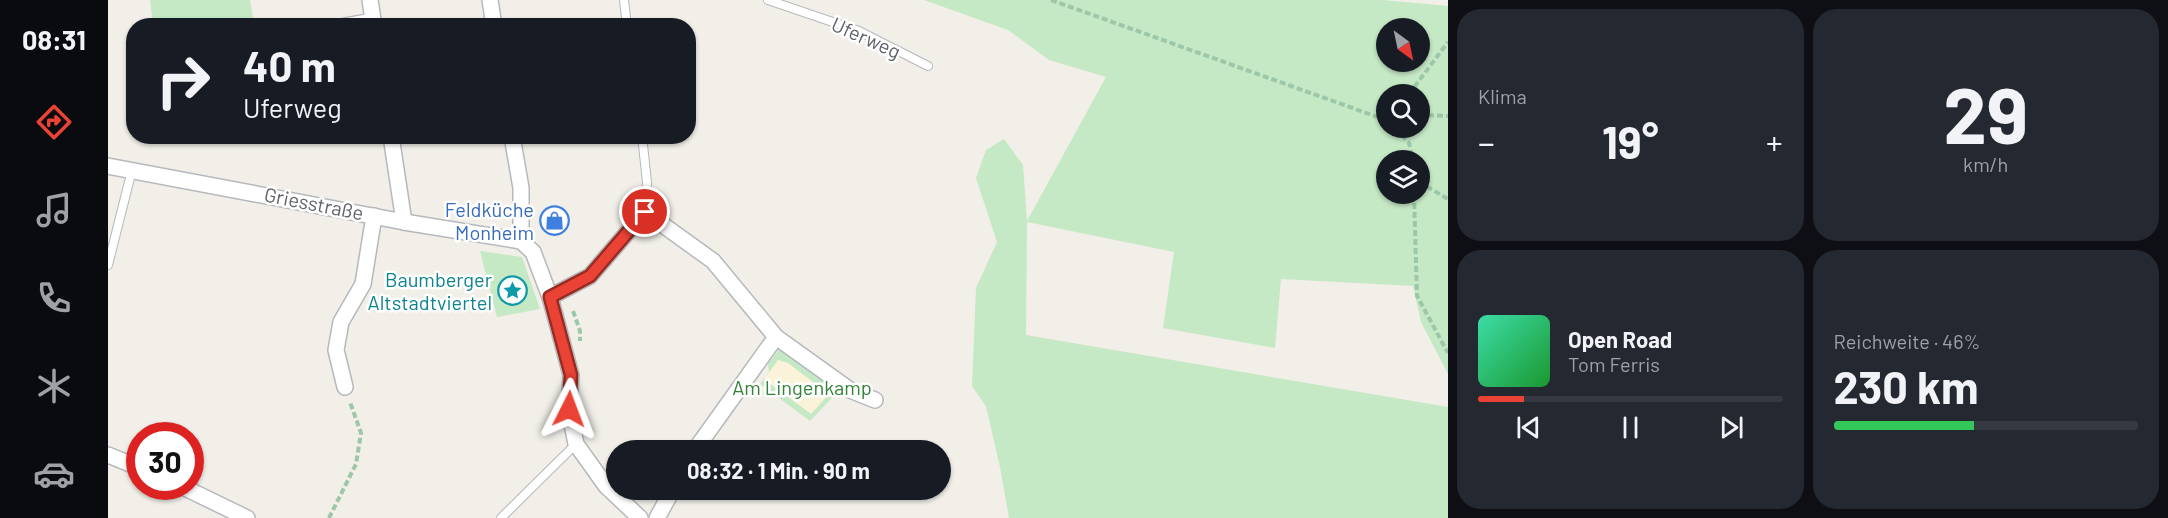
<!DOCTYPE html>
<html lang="de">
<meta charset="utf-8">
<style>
body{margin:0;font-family:Barlow,sans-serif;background:#242831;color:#f1f3f6;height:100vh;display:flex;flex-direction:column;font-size:22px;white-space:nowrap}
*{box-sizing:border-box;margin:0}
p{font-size:20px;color:#9ea1a6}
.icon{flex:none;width:33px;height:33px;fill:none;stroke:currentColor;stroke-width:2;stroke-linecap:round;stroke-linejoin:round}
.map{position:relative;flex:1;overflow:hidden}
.drawer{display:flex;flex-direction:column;gap:9px;padding:9px;background:#0d0f14;width:720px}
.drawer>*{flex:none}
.guide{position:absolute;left:18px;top:18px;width:570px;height:126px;border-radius:24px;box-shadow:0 2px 4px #0004;background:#171b24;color:#f1f3f6;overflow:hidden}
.needle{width:39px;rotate:147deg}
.tools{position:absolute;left:1268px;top:18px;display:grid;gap:12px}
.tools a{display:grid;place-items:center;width:54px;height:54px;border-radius:50%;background:#171b24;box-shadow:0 2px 4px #0004;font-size:30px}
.speed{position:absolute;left:18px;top:422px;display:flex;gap:12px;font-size:30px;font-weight:700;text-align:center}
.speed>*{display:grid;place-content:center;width:78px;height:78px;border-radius:50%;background:#171b24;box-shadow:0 2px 4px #0004;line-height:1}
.speed .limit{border:9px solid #d22;background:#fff;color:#111}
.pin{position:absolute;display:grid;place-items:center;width:51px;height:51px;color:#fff;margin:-26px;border:3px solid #fff;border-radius:50%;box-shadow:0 2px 6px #0007}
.me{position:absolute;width:66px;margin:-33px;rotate:3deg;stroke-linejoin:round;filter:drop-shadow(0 0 4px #0008)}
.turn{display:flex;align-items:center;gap:21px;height:126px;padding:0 18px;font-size:27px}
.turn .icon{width:78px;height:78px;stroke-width:2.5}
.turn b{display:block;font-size:42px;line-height:51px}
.big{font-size:45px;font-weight:700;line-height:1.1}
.drawer .card{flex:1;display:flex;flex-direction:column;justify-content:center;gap:9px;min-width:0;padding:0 21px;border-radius:24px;background:#242831}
.drawer .dial{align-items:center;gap:0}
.dial b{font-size:78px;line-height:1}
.song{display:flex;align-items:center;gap:18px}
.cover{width:72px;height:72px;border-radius:9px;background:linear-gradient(135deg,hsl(160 70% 55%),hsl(130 70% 35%))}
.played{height:6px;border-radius:3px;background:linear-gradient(90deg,#ea4335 15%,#363941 15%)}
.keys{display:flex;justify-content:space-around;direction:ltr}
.heat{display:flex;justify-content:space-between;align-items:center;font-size:33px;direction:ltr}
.charge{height:9px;border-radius:4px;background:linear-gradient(90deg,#34c759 46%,#363941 0)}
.drawer .tiles{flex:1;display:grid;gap:9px;grid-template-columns:repeat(2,1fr)}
.trip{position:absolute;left:498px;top:440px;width:345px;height:60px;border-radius:30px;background:#171b24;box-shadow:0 2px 4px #0004;font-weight:700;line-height:60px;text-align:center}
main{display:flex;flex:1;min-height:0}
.tabs{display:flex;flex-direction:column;width:108px;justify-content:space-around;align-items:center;background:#090b0e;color:#9ea1a6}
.tabs .icon{width:42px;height:42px}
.tabs .selected{color:#ea4335}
.tabs b{font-size:27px;color:#f1f3f6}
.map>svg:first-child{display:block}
</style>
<main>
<nav class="tabs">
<b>08:31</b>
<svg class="icon selected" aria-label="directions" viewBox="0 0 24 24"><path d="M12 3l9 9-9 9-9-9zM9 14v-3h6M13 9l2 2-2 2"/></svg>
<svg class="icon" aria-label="music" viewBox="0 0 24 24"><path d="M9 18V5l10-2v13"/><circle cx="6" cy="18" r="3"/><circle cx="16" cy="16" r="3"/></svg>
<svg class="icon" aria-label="phone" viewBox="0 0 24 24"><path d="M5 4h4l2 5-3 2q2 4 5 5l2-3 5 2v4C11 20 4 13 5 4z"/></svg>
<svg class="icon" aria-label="climate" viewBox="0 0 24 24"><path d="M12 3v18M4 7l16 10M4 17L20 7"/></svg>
<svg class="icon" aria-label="car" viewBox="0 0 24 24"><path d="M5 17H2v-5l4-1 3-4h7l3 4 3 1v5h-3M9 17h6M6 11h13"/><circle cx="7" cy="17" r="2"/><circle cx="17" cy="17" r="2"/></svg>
</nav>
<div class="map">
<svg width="1340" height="518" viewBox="0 0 1340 518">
<rect width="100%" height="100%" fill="#f1efe8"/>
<g fill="#c5e8c5" fill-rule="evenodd">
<path d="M42,0H142L146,25H45Z"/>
<path d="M816,0H1275L1340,6V374L1313,322L1305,286L1173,279L1167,348L1055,328L1066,252L919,222L918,335L1340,407V518H901L892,467L878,406L864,386L868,288L889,242L868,178L878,150L896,139L915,165L919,221L998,77L941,60L900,30ZM1311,28V62H1278V28ZM1311,94V128H1278V94ZM1278,160H1311V194H1278Z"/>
<path d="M372,251L414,257L432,309L389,317Z"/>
<path d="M673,347L732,389L702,421L652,384L661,372L660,364Z"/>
</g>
<path fill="#fbf3d9" d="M670,360L680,363L721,394L703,414L656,379Z"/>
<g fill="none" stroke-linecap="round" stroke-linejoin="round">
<defs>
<g id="service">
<path d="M516,0L519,26"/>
<path d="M660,0L751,31L820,66"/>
<path d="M534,136L539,182L537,212"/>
<path d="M0,265L24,170"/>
<path d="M393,518L468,444"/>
</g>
<g id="minor">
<path d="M262,0L266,26"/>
<path d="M382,0L386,26"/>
<path d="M237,26L265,21"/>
<path d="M283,136L296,222"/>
<path d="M404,136L413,188V241L425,252L442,297L463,375L461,409L468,444L498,486L532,518"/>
<path d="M0,166L296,222L413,241"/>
<path d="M442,297L482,276L537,212L605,261L668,337L587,450"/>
<path d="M668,337L742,390L767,400"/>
<path d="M237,387L228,350L233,322L255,284L266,216"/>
<path d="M0,455L32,468"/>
<path d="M73,486L139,518"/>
<path d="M549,518L565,489"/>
</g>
</defs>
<use href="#service" stroke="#b5b8bc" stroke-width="10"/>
<use href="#minor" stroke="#b5b8bc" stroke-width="18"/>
<g stroke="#9cc7a9" stroke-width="4" stroke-dasharray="6 3" stroke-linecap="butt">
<path d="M943,0L1278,120"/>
<path d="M1301,94L1340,42"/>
<path d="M1311,115L1340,116"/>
<path d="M1288,128L1301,143L1305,160"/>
<path d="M1311,182L1340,199"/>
<path d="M1306,194L1309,296L1340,353"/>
<circle cx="406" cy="290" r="7"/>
<path d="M465,311L472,331V341"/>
<path d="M221,518L248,464L253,433L242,402"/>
</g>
<use href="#service" stroke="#fff" stroke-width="8"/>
<use href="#minor" stroke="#fff" stroke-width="15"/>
</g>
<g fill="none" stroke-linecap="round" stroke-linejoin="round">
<defs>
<path id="route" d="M461,409L463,375L442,297L482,276L537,212"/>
</defs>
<use href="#route" stroke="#982c22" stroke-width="15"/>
<use href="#route" stroke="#ea4335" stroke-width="10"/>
</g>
<defs>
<symbol id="shop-ring" viewBox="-11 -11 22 22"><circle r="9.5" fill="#fff" stroke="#3f7fe0" stroke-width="1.5"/><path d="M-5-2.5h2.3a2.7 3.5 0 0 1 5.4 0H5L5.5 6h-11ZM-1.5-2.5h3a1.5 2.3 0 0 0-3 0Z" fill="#3f7fe0"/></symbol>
<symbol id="sight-ring" viewBox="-11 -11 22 22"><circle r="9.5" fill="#fff" stroke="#0f9aa8" stroke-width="1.5"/><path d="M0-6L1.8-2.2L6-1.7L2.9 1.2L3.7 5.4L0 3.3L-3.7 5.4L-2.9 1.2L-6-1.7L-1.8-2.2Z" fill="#0f9aa8"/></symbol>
</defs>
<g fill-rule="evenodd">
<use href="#shop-ring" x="430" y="204" width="33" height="33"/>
<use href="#sight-ring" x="388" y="274" width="33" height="33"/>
</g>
<g text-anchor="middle" stroke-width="5" stroke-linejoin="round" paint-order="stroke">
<g font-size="20" fill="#5f6368" stroke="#fff">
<text transform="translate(758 38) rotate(24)" y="7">Uferweg</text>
<text transform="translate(206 204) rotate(11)" y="7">Griesstraße</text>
</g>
<g font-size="20" fill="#366cbe" stroke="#fff" text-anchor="end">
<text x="426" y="217">Feldküche<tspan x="426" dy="23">Monheim</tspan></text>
</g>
<g font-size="20" fill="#0d838f" stroke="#fff" text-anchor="end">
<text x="384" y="287">Baumberger<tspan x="384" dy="23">Altstadtviertel</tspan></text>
</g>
<g font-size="20" fill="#348238" stroke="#fff">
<text x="694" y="395">Am Lingenkamp</text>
</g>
</g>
</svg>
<div class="tools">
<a><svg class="needle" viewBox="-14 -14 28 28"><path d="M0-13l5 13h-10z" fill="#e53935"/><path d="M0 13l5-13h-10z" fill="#9ea1a6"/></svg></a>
<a><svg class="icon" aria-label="search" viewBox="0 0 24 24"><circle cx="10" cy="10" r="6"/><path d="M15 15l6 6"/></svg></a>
<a><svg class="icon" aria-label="layers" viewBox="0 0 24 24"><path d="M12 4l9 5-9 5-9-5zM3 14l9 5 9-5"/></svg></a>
</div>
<div class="speed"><div class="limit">30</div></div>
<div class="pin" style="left:537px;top:212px;background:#d93025"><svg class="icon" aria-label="arrive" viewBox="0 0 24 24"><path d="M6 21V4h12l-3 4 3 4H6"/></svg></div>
<svg class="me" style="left:461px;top:409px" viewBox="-20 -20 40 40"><path d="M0-17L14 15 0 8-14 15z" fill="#ea4335" stroke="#fff" stroke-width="4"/></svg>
<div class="trip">08:32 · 1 Min. · 90 m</div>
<div class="guide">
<div class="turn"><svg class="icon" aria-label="right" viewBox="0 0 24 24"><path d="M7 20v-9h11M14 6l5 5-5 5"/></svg><div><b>40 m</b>Uferweg</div></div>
</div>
</div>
<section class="drawer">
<div class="tiles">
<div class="card"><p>Klima</p>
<div class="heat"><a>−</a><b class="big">19°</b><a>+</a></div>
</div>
<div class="card dial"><b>29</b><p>km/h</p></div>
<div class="card">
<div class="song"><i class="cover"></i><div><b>Open Road</b><p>Tom Ferris</p></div></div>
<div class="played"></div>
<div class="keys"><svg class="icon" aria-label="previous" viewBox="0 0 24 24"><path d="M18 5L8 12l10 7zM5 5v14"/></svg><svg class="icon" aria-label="pause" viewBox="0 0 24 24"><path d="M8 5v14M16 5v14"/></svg><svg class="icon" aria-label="next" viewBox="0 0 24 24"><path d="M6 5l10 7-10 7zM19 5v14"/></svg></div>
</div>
<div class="card"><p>Reichweite · 46%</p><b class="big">230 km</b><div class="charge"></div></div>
</div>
</section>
</main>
